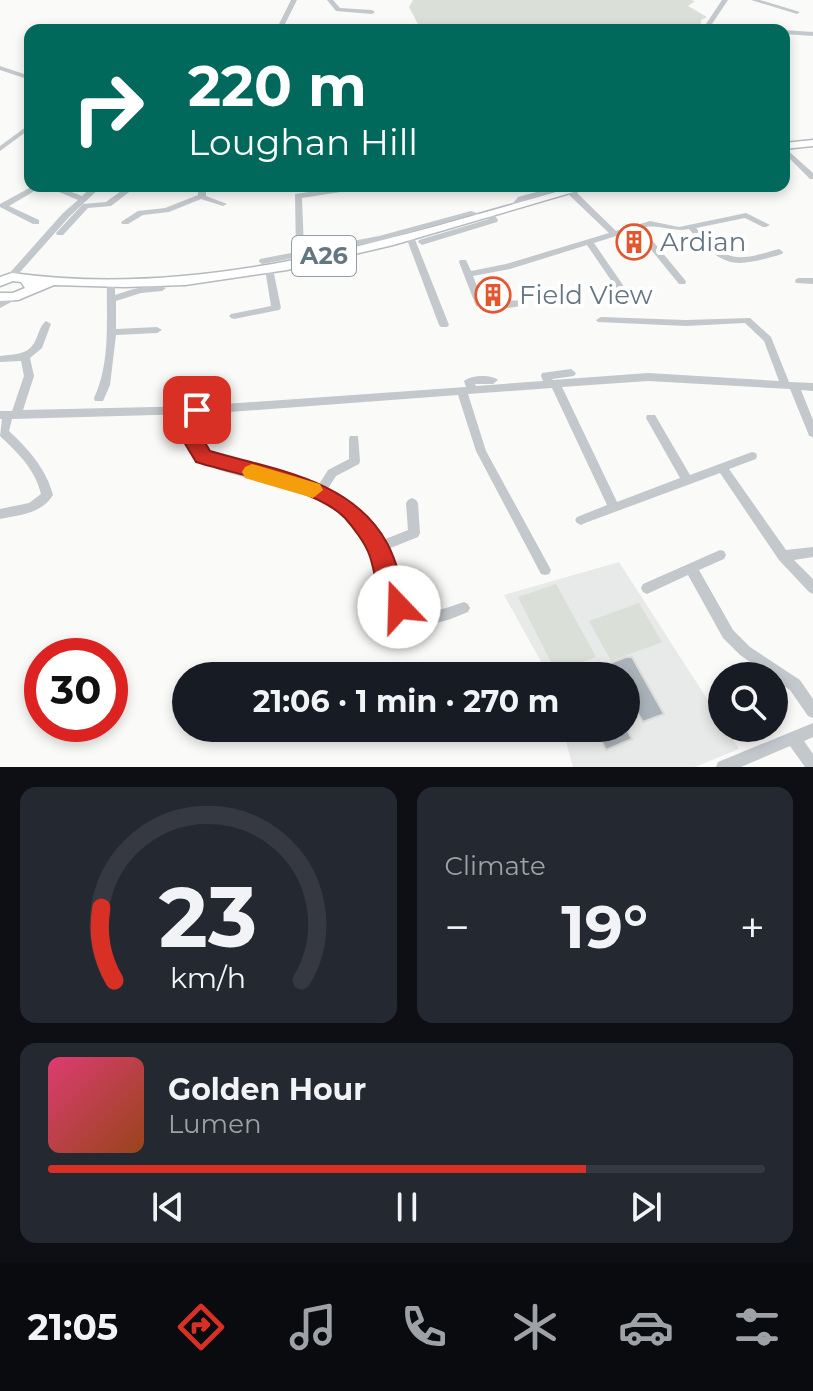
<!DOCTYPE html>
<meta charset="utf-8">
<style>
body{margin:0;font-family:Montserrat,sans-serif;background:#242831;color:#f1f3f6;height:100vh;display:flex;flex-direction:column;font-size:30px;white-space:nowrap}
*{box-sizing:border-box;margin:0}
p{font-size:26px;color:#9ea1a6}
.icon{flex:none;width:44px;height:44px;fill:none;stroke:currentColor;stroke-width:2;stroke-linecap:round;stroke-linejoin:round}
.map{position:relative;height:767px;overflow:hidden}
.panel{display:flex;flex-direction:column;gap:20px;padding:20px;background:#0d0f14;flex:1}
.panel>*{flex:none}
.guide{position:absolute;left:24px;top:24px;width:766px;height:168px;border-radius:16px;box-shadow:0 4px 12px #0003;background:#00695c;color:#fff;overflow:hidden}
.buttons{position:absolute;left:708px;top:662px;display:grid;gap:16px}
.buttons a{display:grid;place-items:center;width:80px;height:80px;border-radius:50%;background:#171b24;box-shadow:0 4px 12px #0003;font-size:40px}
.speed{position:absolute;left:24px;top:638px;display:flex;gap:16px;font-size:40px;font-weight:700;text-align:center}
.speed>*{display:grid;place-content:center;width:104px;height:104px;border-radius:50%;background:#171b24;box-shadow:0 4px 12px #0003;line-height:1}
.speed .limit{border:12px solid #d22;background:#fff;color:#111}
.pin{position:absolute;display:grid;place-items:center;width:68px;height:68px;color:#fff;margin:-34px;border-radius:16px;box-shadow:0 4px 12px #0006}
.me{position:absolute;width:88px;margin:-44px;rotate:339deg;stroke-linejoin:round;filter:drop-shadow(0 0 6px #0008)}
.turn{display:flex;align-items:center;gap:28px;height:168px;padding:0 32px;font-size:36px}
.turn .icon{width:104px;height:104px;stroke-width:2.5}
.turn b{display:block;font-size:56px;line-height:68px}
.big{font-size:60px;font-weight:700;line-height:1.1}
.panel .tile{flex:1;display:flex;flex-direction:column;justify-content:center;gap:12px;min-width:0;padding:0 28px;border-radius:16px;background:#242831}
.panel .dial{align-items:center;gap:0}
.dial svg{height:208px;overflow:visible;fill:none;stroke:#363941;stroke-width:7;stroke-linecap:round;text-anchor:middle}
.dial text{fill:#f1f3f6;stroke:none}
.song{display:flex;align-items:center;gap:24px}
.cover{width:96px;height:96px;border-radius:12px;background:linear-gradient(135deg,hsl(340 70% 55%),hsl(20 70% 35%))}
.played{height:8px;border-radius:4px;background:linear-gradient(90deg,#d93025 75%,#363941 75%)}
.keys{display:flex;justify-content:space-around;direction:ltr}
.heat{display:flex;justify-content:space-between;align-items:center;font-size:44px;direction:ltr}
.panel .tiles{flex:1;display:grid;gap:20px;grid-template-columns:1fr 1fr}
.tile:last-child{grid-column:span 2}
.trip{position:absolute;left:172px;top:662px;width:468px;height:80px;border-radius:40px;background:#171b24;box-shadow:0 4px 12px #0003;font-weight:700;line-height:80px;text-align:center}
.menu{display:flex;height:128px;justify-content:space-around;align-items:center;background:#090b0e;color:#9ea1a6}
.menu .icon{width:56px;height:56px}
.menu .on{color:#d93025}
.menu b{font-size:36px;color:#f1f3f6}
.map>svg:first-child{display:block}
</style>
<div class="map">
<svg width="813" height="767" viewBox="0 0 813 767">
<rect width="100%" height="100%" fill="#fafaf8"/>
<path fill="#e8e9e9" d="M619,562L722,722V728H726L739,749L695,767H573L562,728H626V676H549L504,595Z"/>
<g fill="#dadfd7">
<path d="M413,0H691L695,1L688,6L707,17L701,20V30H421L409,7Z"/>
<path d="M556,584L596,657L556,672L518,597Z"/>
<path d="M639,603L662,642L611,661L589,621Z"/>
</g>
<g fill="#aab3b9" stroke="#dcdcda" stroke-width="2">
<path d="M626,657H632L664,714L643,722L637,712L626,716V676H594L608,670L605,665Z"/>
<path d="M595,728H626L632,739L606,750Z"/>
</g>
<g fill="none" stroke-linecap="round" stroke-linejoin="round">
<defs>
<g id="major">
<path d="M813,140V146L784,149V143Z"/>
<path d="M577,186H594L393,245L287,270L185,285L125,287L54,285L18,300L0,301V293H13L25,288L21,282L13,281L0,286V277L12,273C206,300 393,238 577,186Z"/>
</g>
</defs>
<use href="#major" stroke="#b5babe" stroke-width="3"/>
<g fill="#c3c8cc" fill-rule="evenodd">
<path d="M291,0H297L282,30H276Z"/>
<path d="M327,0H333L340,8L372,10L375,12L372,14L336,11Z"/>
<path d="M722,0H728L708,30H702Z"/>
<path d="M751,0H760L800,12L797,14Z"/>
<path d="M784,30L813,32V36L784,34Z"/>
<path d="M0,66L30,76V80L0,70Z"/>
<path d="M30,124V129L0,151V146Z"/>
<path d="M784,147L813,173V179H810L784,153Z"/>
<path d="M33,186H43L9,206L39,220V224H33L0,207V204Z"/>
<path d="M45,186H56L82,196L93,186H102L69,217L13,280H7L6,278L7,276L63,213L78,200Z"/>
<path d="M128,186H137L111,206L88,208L63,235H57L56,233L83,204L106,202Z"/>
<path d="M198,186H206V196L227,204L223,206L201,199L169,212L143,215L128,224H122L121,222L138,211L165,208L198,195Z"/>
<path d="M350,186H370L366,188L302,198L304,250L379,236L471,211L486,216L482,218L471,215L380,241L263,264L260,263L259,261L260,259L296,252L295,194Z"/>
<path d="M559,186H572L524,201L517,209H514L510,207L518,197Z"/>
<path d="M567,189H573L616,231L650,221L679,227L746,213L770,225L766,227H763L745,218L696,228C729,263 734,262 779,249L783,252L782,254C732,269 724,268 689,229C673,233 658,223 642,228L685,280L686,282L685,284H679L635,230L594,243L625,288L626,290L625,292L600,300L597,299L596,297L597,295L617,289L587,245L510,269L473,276L483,302C497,304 516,297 528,303C513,310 492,309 476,306L459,262L460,260H466L471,271L506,264L609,233L567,193Z"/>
<path d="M486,212H492L498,220L497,222L425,244L422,245L418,242L419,240L489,219L485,214Z"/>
<path d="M410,234L414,237L449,325L447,327H441L439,325L406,237Z"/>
<path d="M269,266L273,269L281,308L279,310L234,319L231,318L229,316L231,314L271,306L265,269Z"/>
<path d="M799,278H813V284L796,283L795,281L796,279Z"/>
<path d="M111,279L115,282V295C131,290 151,282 166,288L162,291L141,293L116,301V329L157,327L162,330L157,333L116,335L110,385L103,401H95L94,398C111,362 106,320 107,282Z"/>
<path d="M14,294L18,297L17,299L0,308V301Z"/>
<path d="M601,317L686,320L750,318L771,337L789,382L813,383V391L801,390L813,420V437L809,436L808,433L790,389L648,381L562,387L617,502L680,478L646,418L647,415H655L690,475L752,452L756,453L757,456L756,459L729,469L786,550L813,547V557L794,560L813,579V594L809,592L779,560L720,473L585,523L581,525L577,523L575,520L577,517L607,505L552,388L468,394L486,451L551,570L549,574L545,575L541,574L476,451L458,395L202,414C201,423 197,436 201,444C211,466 293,478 318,486L328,470L349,459V439L350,436H358L360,461L359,464L336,476L327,490C351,502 367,518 378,542L408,530L406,503L408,500L412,498L416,500L418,503L420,533L418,537L383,551C392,577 398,614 432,611C443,610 454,605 464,602L468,604L470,608L468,612C458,616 445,622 433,623C388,627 384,584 371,552C366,539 358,526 348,516C336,503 317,495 300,490C274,482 221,476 200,460C197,457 192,449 190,444C187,436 191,423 191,414L12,419L9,431C28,449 46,468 53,495C41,514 20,515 0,519V509L29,503L41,494C35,469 18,453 0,436L2,419H0V411H12L24,376L21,361L0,362V356C15,354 30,355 36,339C40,331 40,326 46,321L51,324L42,348L30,358L34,376L23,410L197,406L466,387L464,381C471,375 491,374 498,380L493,384H475L476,386L543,381L541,376L542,373L571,369L576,373L574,376L552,379L553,380L648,373L779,381L764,341L745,323L686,326L598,322L596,320Z"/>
<path d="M720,550L724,551L726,555L724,559L699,570L733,630L750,647L800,680L813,699V718L808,716L790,690L774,679V676H770L740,655L723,638L688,575L647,594L643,592L641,588L643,584Z"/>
<path d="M813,723V737L804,741L813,754V767H805L790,746L741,767H716L718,762Z"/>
</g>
<use href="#major" fill="#fff" fill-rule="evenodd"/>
</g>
<path fill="#d93025" stroke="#8d1f18" stroke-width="2" d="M197,403L206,410L204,441L210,451C274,470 352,479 387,543C398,563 402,587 411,607L408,615L399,618C376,609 377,574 369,554C365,543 353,527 345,518C316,488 237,475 196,462L184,442L187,410Z"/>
<path fill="#f59e0b" d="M252,464L320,484L323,490L313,498L245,478L242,472L245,467Z"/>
<defs>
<symbol id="building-ring" viewBox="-11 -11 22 22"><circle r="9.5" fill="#fff" stroke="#e4572e" stroke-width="1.5"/><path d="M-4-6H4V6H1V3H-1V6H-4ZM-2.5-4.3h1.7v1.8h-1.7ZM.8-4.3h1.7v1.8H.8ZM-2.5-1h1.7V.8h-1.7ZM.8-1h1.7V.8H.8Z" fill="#e4572e"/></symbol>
</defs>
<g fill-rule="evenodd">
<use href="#building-ring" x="614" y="222" width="40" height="40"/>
<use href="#building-ring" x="473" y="275" width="40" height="40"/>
</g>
<g text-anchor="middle" stroke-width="8" stroke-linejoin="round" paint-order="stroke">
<rect fill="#fff" stroke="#939fa8" stroke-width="2" x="292" y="236" width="64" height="40" rx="6"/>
<g font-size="24" font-weight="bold" fill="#657683">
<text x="324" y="264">A26</text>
</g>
<g font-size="26" fill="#657683" stroke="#fff" text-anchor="start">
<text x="660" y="251">Ardian</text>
<text x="519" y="304">Field View</text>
</g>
</g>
</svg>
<div class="buttons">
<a><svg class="icon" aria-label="search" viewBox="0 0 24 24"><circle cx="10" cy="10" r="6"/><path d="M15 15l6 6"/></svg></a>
</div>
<div class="speed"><div class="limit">30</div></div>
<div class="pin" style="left:197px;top:410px;background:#d93025"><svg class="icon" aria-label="arrive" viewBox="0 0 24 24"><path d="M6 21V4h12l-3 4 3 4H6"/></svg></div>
<svg class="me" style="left:399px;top:607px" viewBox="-20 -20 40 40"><circle r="19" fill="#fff"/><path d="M0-13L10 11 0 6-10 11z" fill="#d93025"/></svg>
<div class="trip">21:06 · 1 min · 270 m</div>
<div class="guide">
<div class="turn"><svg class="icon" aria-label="right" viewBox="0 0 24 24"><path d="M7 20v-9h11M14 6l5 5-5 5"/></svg><div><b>220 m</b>Loughan Hill</div></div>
</div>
</div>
<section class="panel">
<div class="tiles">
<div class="tile dial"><svg viewBox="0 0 100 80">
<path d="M14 69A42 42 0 1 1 86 69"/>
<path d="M14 69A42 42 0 0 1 9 41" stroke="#d93025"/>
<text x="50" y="56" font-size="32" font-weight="700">23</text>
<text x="50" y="72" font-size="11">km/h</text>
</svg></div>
<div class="tile"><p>Climate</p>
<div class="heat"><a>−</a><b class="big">19°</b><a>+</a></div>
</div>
<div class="tile">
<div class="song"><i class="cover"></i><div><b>Golden Hour</b><p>Lumen</p></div></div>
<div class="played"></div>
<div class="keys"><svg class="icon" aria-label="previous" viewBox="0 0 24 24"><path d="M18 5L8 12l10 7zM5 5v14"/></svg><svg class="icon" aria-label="pause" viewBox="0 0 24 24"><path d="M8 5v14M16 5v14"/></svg><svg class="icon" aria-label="next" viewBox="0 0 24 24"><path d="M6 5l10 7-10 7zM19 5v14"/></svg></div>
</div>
</div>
</section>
<nav class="menu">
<b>21:05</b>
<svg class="icon on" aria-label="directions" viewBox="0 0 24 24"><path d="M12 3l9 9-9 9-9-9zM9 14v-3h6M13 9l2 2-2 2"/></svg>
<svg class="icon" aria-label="music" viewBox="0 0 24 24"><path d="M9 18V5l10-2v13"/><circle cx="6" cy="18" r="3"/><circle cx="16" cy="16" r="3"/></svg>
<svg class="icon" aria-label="phone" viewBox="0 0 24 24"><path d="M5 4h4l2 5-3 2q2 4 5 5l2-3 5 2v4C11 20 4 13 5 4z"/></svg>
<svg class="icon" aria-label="climate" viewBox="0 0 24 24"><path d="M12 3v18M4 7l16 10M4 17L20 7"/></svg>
<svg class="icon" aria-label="car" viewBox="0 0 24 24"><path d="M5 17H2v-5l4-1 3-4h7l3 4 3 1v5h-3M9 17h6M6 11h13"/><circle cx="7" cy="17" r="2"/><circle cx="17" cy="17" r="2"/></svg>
<svg class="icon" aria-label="filters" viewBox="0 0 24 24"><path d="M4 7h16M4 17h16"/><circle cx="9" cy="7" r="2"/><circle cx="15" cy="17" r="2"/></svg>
</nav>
